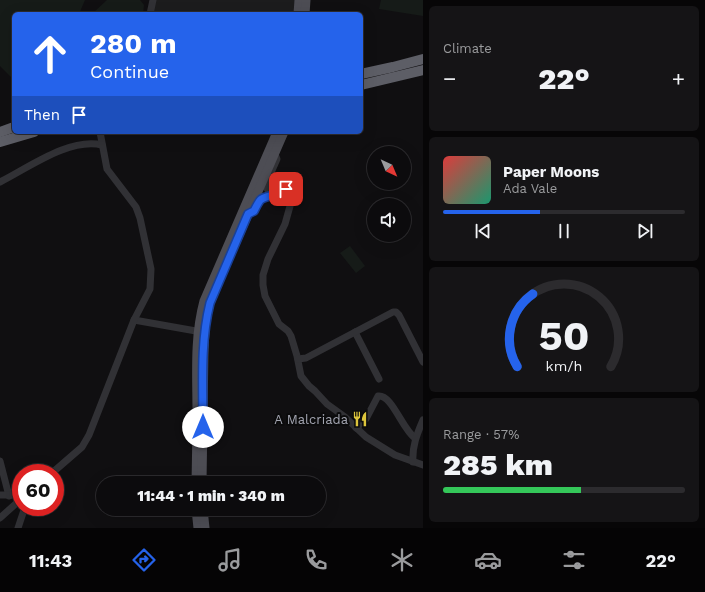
<!DOCTYPE html>
<meta charset="utf-8">
<style>
body{margin:0;font-family:"Work Sans",sans-serif;background:#151416;color:#f1f3f6;height:100vh;display:flex;flex-direction:column;font-size:15px;white-space:nowrap}
*{box-sizing:border-box;margin:0}
p{font-size:13px;color:#9a9b9d}
.icon{flex:none;width:22px;height:22px;fill:none;stroke:currentColor;stroke-width:2;stroke-linecap:round;stroke-linejoin:round}
.map{position:relative;flex:1;overflow:hidden}
.side{display:flex;flex-direction:column;gap:6px;padding:6px;background:#070607;width:282px}
.side>*{flex:none}
.top-card{position:absolute;left:12px;top:12px;width:351px;height:122px;border-radius:6px;box-shadow:0 4px 16px #0002,0 0 0 1px #2c2b2e;background:#2563eb;color:#fff;overflow:hidden}
.needle{width:26px;rotate:136deg}
.buttons{position:absolute;left:367px;top:146px;display:grid;gap:8px}
.buttons a{display:grid;place-items:center;width:44px;height:44px;border-radius:50%;background:#0c0b0d;box-shadow:0 4px 16px #0002,0 0 0 1px #2c2b2e;font-size:20px}
.speed{position:absolute;left:12px;top:464px;display:flex;gap:8px;font-size:20px;font-weight:700;text-align:center}
.speed>*{display:grid;place-content:center;width:52px;height:52px;border-radius:50%;background:#0c0b0d;box-shadow:0 4px 16px #0002,0 0 0 1px #2c2b2e;line-height:1}
.speed .limit{border:6px solid #d22;background:#fff;color:#111}
.pin{position:absolute;display:grid;place-items:center;width:34px;height:34px;color:#fff;margin:-17px;border-radius:8px;box-shadow:0 2px 6px #0006}
.me{position:absolute;width:44px;margin:-22px;rotate:0deg;stroke-linejoin:round;filter:drop-shadow(0 0 3px #0008)}
.turn{display:flex;align-items:center;gap:14px;height:84px;padding:0 12px;font-size:18px}
.turn .icon{width:52px;height:52px;stroke-width:2.5}
.turn b{display:block;font-size:28px;line-height:34px}
.then{display:flex;align-items:center;height:38px;padding:0 12px;background:#0003;gap:8px;font-size:15px}
.big{font-size:30px;font-weight:800;line-height:1.1}
.side .tile{flex:1;display:flex;flex-direction:column;justify-content:center;gap:6px;min-width:0;padding:0 14px;border-radius:6px;background:#151416}
.side .dial{align-items:center;gap:0}
.dial svg{height:104px;overflow:visible;fill:none;stroke:#2c2b2e;stroke-width:7;stroke-linecap:round;text-anchor:middle}
.dial text{fill:#f1f3f6;stroke:none}
.song{display:flex;align-items:center;gap:12px}
.cover{width:48px;height:48px;border-radius:6px;background:linear-gradient(135deg,hsl(0 70% 55%),hsl(160 70% 35%))}
.played{height:4px;border-radius:2px;background:linear-gradient(90deg,#2563eb 40%,#2c2b2e 40%)}
.keys{display:flex;justify-content:space-around;direction:ltr}
.heat{display:flex;justify-content:space-between;align-items:center;font-size:22px;direction:ltr}
.charge{height:6px;border-radius:3px;background:linear-gradient(90deg,#34c759 57%,#2c2b2e 0)}
.trip{position:absolute;left:96px;top:476px;width:230px;height:40px;border-radius:20px;background:#0c0b0d;box-shadow:0 4px 16px #0002,0 0 0 1px #2c2b2e;font-weight:800;line-height:40px;text-align:center}
.tabs{display:flex;height:64px;justify-content:space-around;align-items:center;background:#050405;color:#9a9b9d}
.tabs .icon{width:28px;height:28px}
.tabs .selected{color:#2563eb}
.tabs b{font-size:18px;color:#f1f3f6}
main{display:flex;flex:1;min-height:0}
.map>svg:first-child{display:block}
</style>
<main>
<div class="map">
<svg width="423" height="528" viewBox="0 0 423 528">
<rect width="100%" height="100%" fill="#100f11"/>
<path fill="#1c1c1d" d="M155,0H300L298,14H153Z"/>
<g fill="#161b18">
<path d="M0,0H85L79,14H14V80L0,66Z"/>
<path d="M107,0H140L144,5L143,14H92Z"/>
<path d="M381,0H423V16L379,9Z"/>
<path d="M350,246L365,266L356,273L340,253Z"/>
</g>
<g fill="none" stroke-linecap="round" stroke-linejoin="round">
<g stroke="#313135" stroke-width="7">
<path d="M150,14L153,0"/>
<path d="M0,182C28,168 70,137 102,145"/>
<path d="M271,194L265,186L277,159L275,154"/>
<path d="M249,214C258,209 255,204 261,199C262,197 284,189 285,189C288,189 289,191 291,192L292,199L285,224L268,259L263,275V285L265,296L279,324L288,331L291,336L297,356L301,376L309,386L315,391L327,404L345,417L366,437L395,455L423,465"/>
<path d="M134,320L196,331"/>
<path d="M355,332L379,379"/>
<path d="M298,359L306,358L393,312H396L399,315L423,362"/>
<path d="M356,428L366,419L378,396C392,394 402,429 415,438"/>
<path d="M0,461L9,496"/>
<path d="M413,462C412,446 417,434 423,420"/>
<path d="M52,473L82,447L89,435L134,320L150,289L151,269L140,218L136,207L107,169L100,132"/>
<path d="M0,495H21"/>
<path d="M0,518L21,499"/>
<path d="M18,528L25,507"/>
</g>
<g stroke="#4d4d54" stroke-width="9">
<path d="M298,14L299,0"/>
<path d="M305,14L306,0"/>
<path d="M197,413C197,376 194,338 204,301L277,132"/>
<path d="M196,483L197,428"/>
<path d="M202,483L204,349L205,332L206,319L210,303L219,281L284,132"/>
<path d="M196,509L198,528"/>
<path d="M203,509L205,528"/>
</g>
<g stroke="#5d5e66" stroke-width="10">
<path d="M361,74L393,67L423,59"/>
<path d="M361,85L423,70"/>
<path d="M0,132L14,127"/>
<path d="M0,142L34,132"/>
</g>
</g>
<g fill="none" stroke-linecap="round" stroke-linejoin="round">
<defs>
<path id="route" d="M203,427C203,386 200,343 210,303L248,214L254,211C262,195 260,200 275,194C279,192 281,189 286,189"/>
</defs>
<use href="#route" stroke="#184099" stroke-width="10"/>
<use href="#route" stroke="#2563eb" stroke-width="7"/>
</g>
<defs>
<symbol id="restaurant-bare" viewBox="-9 -9 18 18"><path d="M-5-6h1v4h1v-4h1v4h1v-4h1v5L-1.5 .5V6h-2V.5L-5-1ZM5-6V6H3V1.5H1.5Q1.5-4 5-6Z" fill="#dcc43c" stroke="#0b0b0c" stroke-width="2.5" paint-order="stroke"/></symbol>
</defs>
<g fill-rule="evenodd">
<use href="#restaurant-bare" x="349" y="408" width="22" height="22"/>
</g>
<g text-anchor="middle" stroke-width="4" stroke-linejoin="round" paint-order="stroke">
<g font-size="13" fill="#a2a4b0" stroke="#0b0b0c" text-anchor="end">
<text x="348" y="424">A Malcriada</text>
</g>
</g>
</svg>
<div class="buttons">
<a><svg class="needle" viewBox="-14 -14 28 28"><path d="M0-13l5 13h-10z" fill="#e53935"/><path d="M0 13l5-13h-10z" fill="#9a9b9d"/></svg></a>
<a><svg class="icon" aria-label="sound" viewBox="0 0 24 24"><path d="M4 9h4l5-4v14l-5-4H4zM17 9q2 3 0 6"/></svg></a>
</div>
<div class="speed"><div class="limit">60</div></div>
<div class="pin" style="left:286px;top:189px;background:#d93025"><svg class="icon" aria-label="arrive" viewBox="0 0 24 24"><path d="M6 21V4h12l-3 4 3 4H6"/></svg></div>
<svg class="me" style="left:203px;top:427px" viewBox="-20 -20 40 40"><circle r="19" fill="#fff"/><path d="M0-13L10 11 0 6-10 11z" fill="#2563eb"/></svg>
<div class="trip">11:44 · 1 min · 340 m</div>
<div class="top-card">
<div class="turn"><svg class="icon" aria-label="ahead" viewBox="0 0 24 24"><path d="M12 20V5M6 11l6-6 6 6"/></svg><div><b>280 m</b>Continue</div></div>
<div class="then">Then<svg class="icon" aria-label="arrive" viewBox="0 0 24 24"><path d="M6 21V4h12l-3 4 3 4H6"/></svg></div>
</div>
</div>
<section class="side">
<div class="tile"><p>Climate</p>
<div class="heat"><a>−</a><b class="big">22°</b><a>+</a></div>
</div>
<div class="tile">
<div class="song"><i class="cover"></i><div><b>Paper Moons</b><p>Ada Vale</p></div></div>
<div class="played"></div>
<div class="keys"><svg class="icon" aria-label="previous" viewBox="0 0 24 24"><path d="M18 5L8 12l10 7zM5 5v14"/></svg><svg class="icon" aria-label="pause" viewBox="0 0 24 24"><path d="M8 5v14M16 5v14"/></svg><svg class="icon" aria-label="next" viewBox="0 0 24 24"><path d="M6 5l10 7-10 7zM19 5v14"/></svg></div>
</div>
<div class="tile dial"><svg viewBox="0 0 100 80">
<path d="M14 69A42 42 0 1 1 86 69"/>
<path d="M14 69A42 42 0 0 1 26 13" stroke="#2563eb"/>
<text x="50" y="56" font-size="32" font-weight="700">50</text>
<text x="50" y="72" font-size="11">km/h</text>
</svg></div>
<div class="tile"><p>Range · 57%</p><b class="big">285 km</b><div class="charge"></div></div>
</section>
</main>
<nav class="tabs">
<b>11:43</b>
<svg class="icon selected" aria-label="directions" viewBox="0 0 24 24"><path d="M12 3l9 9-9 9-9-9zM9 14v-3h6M13 9l2 2-2 2"/></svg>
<svg class="icon" aria-label="music" viewBox="0 0 24 24"><path d="M9 18V5l10-2v13"/><circle cx="6" cy="18" r="3"/><circle cx="16" cy="16" r="3"/></svg>
<svg class="icon" aria-label="phone" viewBox="0 0 24 24"><path d="M5 4h4l2 5-3 2q2 4 5 5l2-3 5 2v4C11 20 4 13 5 4z"/></svg>
<svg class="icon" aria-label="climate" viewBox="0 0 24 24"><path d="M12 3v18M4 7l16 10M4 17L20 7"/></svg>
<svg class="icon" aria-label="car" viewBox="0 0 24 24"><path d="M5 17H2v-5l4-1 3-4h7l3 4 3 1v5h-3M9 17h6M6 11h13"/><circle cx="7" cy="17" r="2"/><circle cx="17" cy="17" r="2"/></svg>
<svg class="icon" aria-label="filters" viewBox="0 0 24 24"><path d="M4 7h16M4 17h16"/><circle cx="9" cy="7" r="2"/><circle cx="15" cy="17" r="2"/></svg>
<b>22°</b>
</nav>
